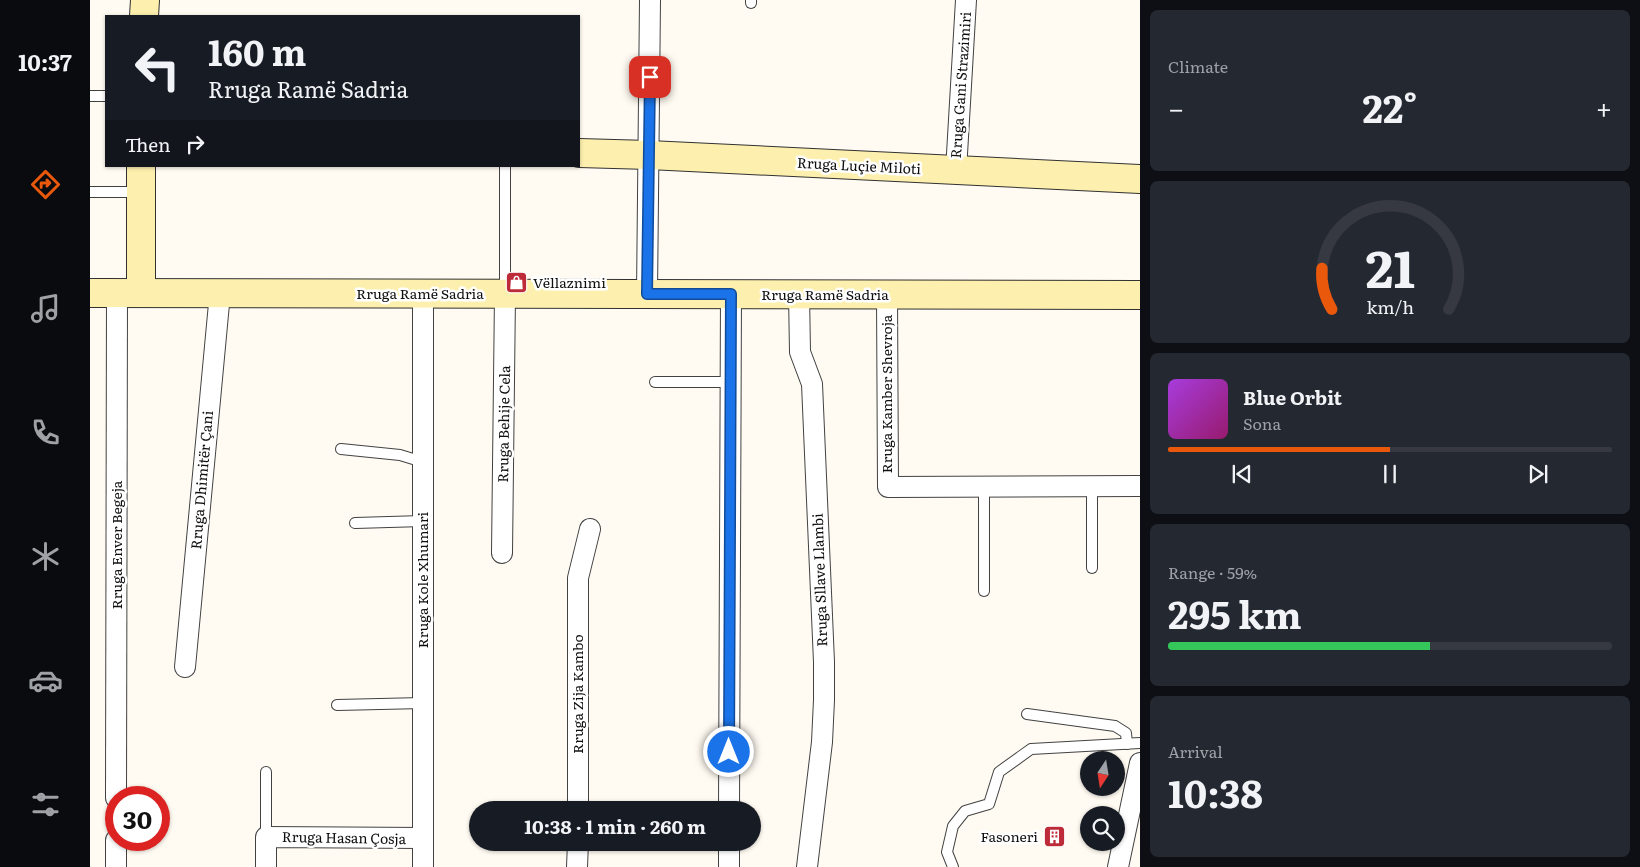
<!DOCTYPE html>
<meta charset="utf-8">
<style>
body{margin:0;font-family:Literata,serif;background:#242831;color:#f1f3f6;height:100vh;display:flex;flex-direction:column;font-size:19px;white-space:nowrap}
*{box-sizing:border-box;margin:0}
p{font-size:16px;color:#9ea1a6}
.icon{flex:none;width:28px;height:28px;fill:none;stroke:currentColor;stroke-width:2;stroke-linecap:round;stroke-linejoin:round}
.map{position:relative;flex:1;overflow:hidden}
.drawer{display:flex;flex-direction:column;gap:10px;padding:10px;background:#0d0f14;width:500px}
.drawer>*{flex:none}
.banner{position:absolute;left:15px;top:15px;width:475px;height:152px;border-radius:0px;box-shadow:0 1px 4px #0004;background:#171b24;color:#f1f3f6;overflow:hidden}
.needle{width:32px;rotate:192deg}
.tools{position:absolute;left:990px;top:751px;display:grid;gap:10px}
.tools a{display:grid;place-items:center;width:45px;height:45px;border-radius:50%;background:#171b24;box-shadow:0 1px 4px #0004;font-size:25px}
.speed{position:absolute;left:15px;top:786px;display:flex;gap:10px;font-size:25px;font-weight:700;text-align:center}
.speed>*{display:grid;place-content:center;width:65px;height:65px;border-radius:50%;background:#171b24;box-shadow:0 1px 4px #0004;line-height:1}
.speed .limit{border:8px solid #d22;background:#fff;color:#111}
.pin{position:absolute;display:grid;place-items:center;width:42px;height:42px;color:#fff;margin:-21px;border-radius:10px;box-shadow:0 2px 8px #0006}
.me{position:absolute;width:55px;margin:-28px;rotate:0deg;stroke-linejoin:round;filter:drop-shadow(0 0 4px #0008)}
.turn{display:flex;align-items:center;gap:18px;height:105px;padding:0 20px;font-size:22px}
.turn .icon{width:65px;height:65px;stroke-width:2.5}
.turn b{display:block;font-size:35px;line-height:42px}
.then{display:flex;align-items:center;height:48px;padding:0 20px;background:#0003;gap:10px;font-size:19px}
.big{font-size:38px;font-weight:700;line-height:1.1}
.drawer .card{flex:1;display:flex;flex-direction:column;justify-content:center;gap:8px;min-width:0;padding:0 18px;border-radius:8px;background:#242831}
.drawer .dial{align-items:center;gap:0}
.dial svg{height:130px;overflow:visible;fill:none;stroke:#363941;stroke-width:7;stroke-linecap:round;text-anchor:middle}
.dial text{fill:#f1f3f6;stroke:none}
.song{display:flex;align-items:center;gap:15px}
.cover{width:60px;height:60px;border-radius:8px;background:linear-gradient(135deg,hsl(280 70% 55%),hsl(320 70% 35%))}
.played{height:5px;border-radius:2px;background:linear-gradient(90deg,#ea580c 50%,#363941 50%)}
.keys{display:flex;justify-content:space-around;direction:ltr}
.heat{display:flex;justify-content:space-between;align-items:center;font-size:28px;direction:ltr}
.charge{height:8px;border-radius:4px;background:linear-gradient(90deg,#34c759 59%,#363941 0)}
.trip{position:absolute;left:379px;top:801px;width:292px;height:50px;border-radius:25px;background:#171b24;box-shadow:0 1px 4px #0004;font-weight:700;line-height:50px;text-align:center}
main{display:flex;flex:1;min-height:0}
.dock{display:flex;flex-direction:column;width:90px;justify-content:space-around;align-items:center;background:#090b0e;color:#9ea1a6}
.dock .icon{width:35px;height:35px}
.dock .selected{color:#ea580c}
.dock b{font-size:22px;color:#f1f3f6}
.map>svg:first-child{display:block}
</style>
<main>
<nav class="dock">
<b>10:37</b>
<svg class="icon selected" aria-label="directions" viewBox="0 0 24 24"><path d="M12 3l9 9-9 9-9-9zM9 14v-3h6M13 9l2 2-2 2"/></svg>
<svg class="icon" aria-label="music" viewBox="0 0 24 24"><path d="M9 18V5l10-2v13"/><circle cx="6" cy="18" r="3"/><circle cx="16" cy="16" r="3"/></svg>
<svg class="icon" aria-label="phone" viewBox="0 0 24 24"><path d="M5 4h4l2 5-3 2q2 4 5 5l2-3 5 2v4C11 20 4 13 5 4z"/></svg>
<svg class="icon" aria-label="climate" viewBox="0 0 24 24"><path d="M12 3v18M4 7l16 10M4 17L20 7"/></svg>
<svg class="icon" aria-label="car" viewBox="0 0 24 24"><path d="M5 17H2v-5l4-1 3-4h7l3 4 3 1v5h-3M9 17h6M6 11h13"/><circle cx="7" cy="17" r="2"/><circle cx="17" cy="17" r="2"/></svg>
<svg class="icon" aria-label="filters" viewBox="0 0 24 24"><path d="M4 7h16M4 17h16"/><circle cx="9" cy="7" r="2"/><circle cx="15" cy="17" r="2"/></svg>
</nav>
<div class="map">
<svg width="1050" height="867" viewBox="0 0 1050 867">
<rect width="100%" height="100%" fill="#fffbf2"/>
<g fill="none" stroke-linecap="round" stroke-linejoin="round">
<defs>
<g id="lane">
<path d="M661,3V0"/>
<path d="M0,96H16"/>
<path d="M0,192H50"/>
<path d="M415,293V166"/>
<path d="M565,382H641"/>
<path d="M251,449L310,455L333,462"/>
<path d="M1002,486V568"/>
<path d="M894,487V591"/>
<path d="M265,523L333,521"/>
<path d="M247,705L333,703"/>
<path d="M937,714L1025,726L1036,733L1037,744"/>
<path d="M176,837V772"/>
<path d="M863,867L857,852L863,826L875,811L899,804L909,772L941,749L1050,743"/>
</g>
<g id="street">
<path d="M866,171L876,0"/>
<path d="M557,294L560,0"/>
<path d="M709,294L710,352L722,384L734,662V700L732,742L717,867"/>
<path d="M797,295L798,487L1050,486"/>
<path d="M412,553L415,294"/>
<path d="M95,667L130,293"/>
<path d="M26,798L27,293"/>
<path d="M488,810V578L500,529"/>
<path d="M639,810L641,294"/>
<path d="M26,867V840"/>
<path d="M176,867V837L333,838"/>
<path d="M333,867V294"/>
<path d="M487,867L488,842"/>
<path d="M639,867V842"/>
<path d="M1028,867L1050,763"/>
</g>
<g id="secondary">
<path d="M54,16L55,0"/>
<path d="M489,153L559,155L1050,179"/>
<path d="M0,293L1050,295"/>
<path d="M51,293V166"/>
</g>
</defs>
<use href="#lane" stroke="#424242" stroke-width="12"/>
<use href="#street" stroke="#424242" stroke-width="22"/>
<use href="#secondary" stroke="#313131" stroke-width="30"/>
<use href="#lane" stroke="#fff" stroke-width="10"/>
<use href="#street" stroke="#fff" stroke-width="20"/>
<use href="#secondary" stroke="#fdf0af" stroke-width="28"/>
</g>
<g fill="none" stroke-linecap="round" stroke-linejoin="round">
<defs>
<path id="route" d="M560,77L557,294H641L639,752"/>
</defs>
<use href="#route" stroke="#114b97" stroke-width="12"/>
<use href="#route" stroke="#1a73e8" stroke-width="9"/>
</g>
<defs>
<symbol id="shop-square" viewBox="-11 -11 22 22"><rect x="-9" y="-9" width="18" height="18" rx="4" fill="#bd2a38" stroke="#fff"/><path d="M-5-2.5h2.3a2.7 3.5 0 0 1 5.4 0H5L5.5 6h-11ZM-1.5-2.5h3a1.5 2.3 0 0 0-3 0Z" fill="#fff"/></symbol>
<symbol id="building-square" viewBox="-11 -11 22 22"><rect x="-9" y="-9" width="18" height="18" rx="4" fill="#bd2a38" stroke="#fff"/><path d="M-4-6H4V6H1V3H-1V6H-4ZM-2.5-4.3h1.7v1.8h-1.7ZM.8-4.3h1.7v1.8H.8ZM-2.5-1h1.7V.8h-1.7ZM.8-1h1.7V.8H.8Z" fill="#fff"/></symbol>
</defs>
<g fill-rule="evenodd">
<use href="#shop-square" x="414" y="270" width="25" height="25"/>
<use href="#building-square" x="952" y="824" width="25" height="25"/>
</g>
<g text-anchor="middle" stroke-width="5" stroke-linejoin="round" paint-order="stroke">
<g font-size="14" fill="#0f0f0f" stroke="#fff">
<text transform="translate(871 85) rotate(-86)" y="5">Rruga Gani Strazimiri</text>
<text transform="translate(769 166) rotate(3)" y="5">Rruga Luçie Miloti</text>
<text x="330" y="299">Rruga Ramë Sadria</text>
<text x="735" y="300">Rruga Ramë Sadria</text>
<text transform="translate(797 394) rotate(-90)" y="5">Rruga Kamber Shevroja</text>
<text transform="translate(414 424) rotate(-89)" y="5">Rruga Behije Cela</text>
<text transform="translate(112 480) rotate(-85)" y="5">Rruga Dhimitër Çani</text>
<text transform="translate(27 545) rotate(-90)" y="5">Rruga Enver Begeja</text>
<text transform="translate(333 580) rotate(-90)" y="5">Rruga Kole Xhumari</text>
<text transform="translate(730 580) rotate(-92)" y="5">Rruga Sllave Llambi</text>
<text transform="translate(488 694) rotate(-90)" y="5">Rruga Zija Kambo</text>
<text transform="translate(254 838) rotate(1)" y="5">Rruga Hasan Çosja</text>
</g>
<g font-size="14" fill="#0f0f0f" stroke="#fff" text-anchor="start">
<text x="443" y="288">Vëllaznimi</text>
<text x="948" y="842" text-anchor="end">Fasoneri</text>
</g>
</g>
</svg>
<div class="tools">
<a><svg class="needle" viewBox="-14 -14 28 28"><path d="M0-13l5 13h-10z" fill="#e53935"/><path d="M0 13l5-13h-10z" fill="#9ea1a6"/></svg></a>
<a><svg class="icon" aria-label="search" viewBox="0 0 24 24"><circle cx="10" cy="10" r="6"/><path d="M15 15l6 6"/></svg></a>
</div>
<div class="speed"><div class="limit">30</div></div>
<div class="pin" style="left:560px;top:77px;background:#d93025"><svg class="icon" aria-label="arrive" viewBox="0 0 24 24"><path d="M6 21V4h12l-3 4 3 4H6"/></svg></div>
<svg class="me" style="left:639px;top:752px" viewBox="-20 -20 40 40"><circle r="17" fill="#1a73e8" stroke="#fff" stroke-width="3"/><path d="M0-11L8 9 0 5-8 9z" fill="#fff"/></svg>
<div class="trip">10:38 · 1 min · 260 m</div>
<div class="banner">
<div class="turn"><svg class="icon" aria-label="left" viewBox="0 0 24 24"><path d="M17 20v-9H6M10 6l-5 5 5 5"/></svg><div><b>160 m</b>Rruga Ramë Sadria</div></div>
<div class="then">Then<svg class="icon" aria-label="right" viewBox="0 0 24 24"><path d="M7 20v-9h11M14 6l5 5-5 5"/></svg></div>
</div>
</div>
<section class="drawer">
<div class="card"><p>Climate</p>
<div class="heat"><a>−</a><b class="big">22°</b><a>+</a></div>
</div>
<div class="card dial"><svg viewBox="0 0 100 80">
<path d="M14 69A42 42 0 1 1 86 69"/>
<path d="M14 69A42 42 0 0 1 8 44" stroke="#ea580c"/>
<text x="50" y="56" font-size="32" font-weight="700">21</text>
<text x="50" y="72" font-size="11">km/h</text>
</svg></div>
<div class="card">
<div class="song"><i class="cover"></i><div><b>Blue Orbit</b><p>Sona</p></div></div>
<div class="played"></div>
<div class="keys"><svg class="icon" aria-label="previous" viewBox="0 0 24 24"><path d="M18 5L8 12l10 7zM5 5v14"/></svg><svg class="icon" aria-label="pause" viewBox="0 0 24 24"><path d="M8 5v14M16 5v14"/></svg><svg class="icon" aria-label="next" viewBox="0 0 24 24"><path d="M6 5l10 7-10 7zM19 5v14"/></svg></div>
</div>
<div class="card"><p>Range · 59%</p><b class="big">295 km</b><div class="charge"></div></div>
<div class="card"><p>Arrival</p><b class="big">10:38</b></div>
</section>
</main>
